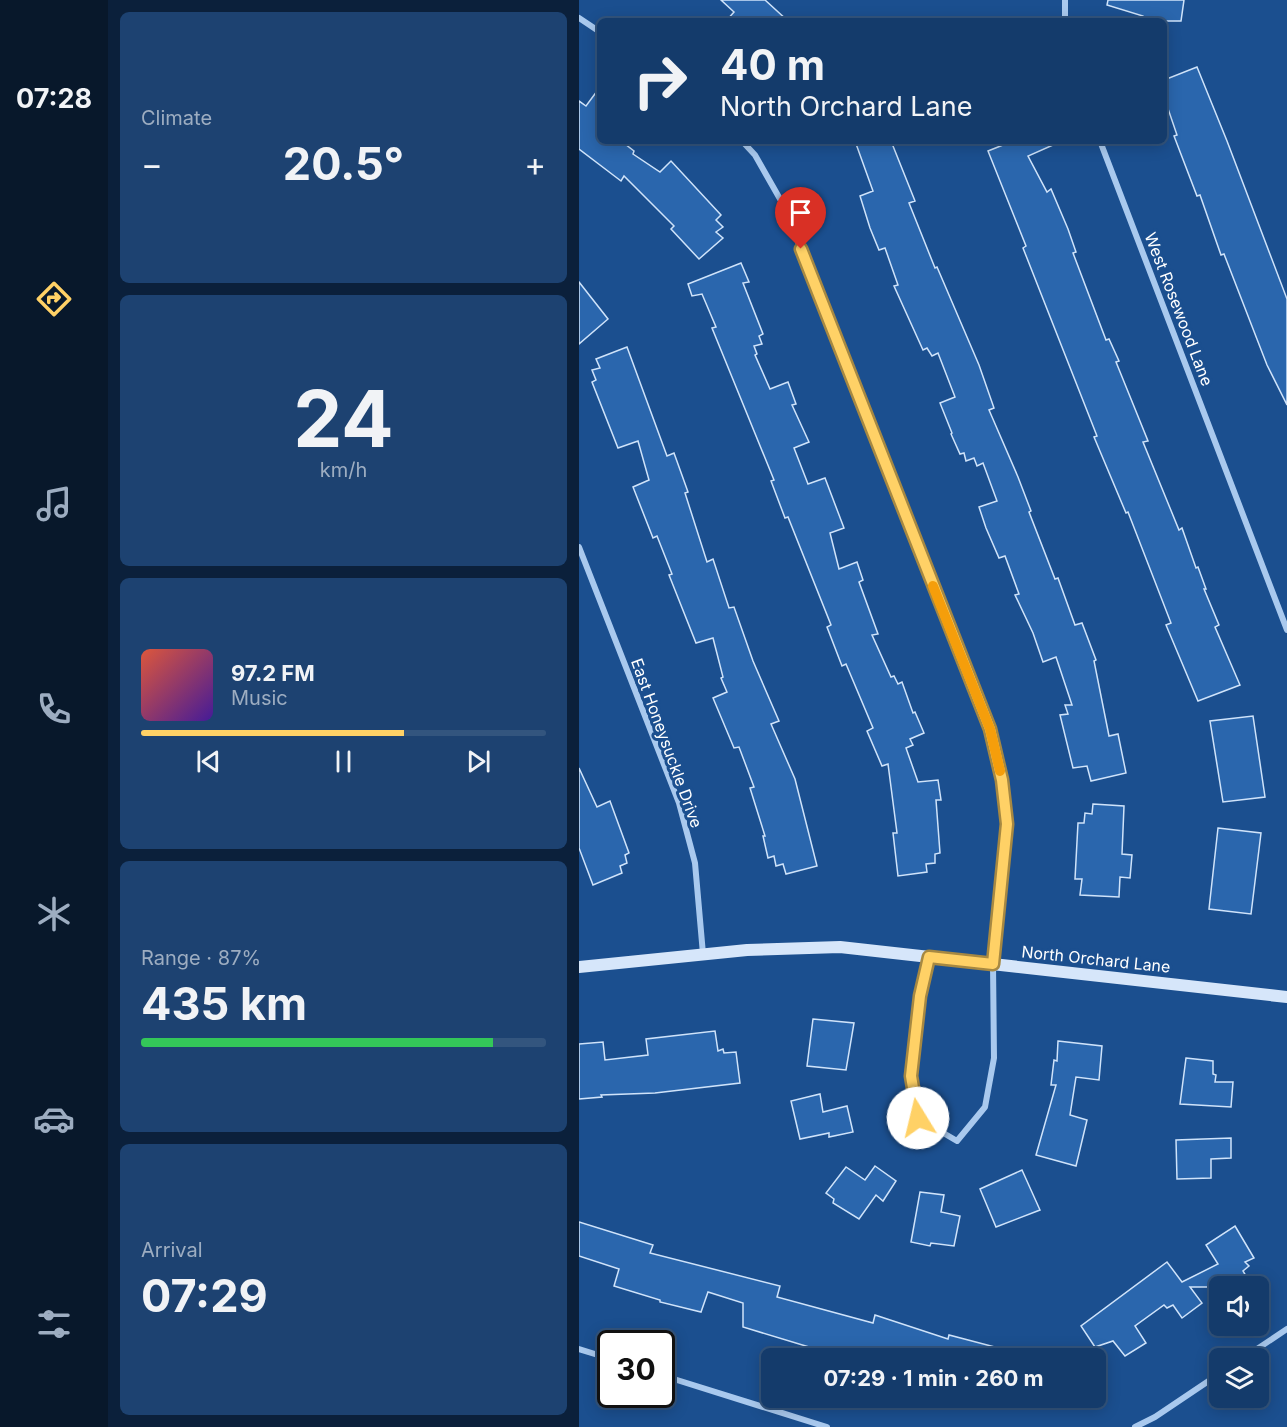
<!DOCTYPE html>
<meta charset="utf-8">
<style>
body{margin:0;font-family:Inter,sans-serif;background:#1d4271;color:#f1f3f6;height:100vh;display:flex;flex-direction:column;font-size:22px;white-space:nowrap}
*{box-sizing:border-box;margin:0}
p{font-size:20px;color:#9dadc1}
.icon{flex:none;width:33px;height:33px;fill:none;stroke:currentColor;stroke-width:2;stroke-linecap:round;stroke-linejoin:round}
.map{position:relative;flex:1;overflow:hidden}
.drawer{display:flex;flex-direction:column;gap:12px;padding:12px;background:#0b203b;width:471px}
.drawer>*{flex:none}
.hud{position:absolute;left:18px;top:18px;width:570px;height:126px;border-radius:9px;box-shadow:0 3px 15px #0003,0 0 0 2px #33557e;background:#143b6b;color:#f1f3f6;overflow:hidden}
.tools{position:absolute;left:630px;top:1276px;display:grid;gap:12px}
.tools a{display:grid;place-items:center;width:60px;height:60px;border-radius:9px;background:#143b6b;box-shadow:0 3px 15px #0003,0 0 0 2px #33557e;font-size:30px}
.speed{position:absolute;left:18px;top:1330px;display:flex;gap:12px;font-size:30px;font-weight:700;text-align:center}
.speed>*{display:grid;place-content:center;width:78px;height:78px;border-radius:50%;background:#143b6b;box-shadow:0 3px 15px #0003,0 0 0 2px #33557e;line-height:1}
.speed .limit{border:3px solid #111;border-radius:9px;background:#fff;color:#111}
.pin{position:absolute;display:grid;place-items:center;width:51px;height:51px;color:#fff;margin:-62px -26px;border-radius:50% 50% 50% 0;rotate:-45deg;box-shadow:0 0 6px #0007}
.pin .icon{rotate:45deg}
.me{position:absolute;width:66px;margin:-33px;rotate:351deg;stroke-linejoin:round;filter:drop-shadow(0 0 4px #0008)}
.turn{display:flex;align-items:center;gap:21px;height:126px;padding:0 24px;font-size:27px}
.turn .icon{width:78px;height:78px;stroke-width:2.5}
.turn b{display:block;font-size:42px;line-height:51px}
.big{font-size:45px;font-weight:700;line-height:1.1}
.drawer .card{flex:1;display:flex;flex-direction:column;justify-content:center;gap:9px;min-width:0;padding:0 21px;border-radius:9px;background:#1d4271}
.drawer .dial{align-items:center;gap:0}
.dial b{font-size:78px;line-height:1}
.song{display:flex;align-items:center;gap:18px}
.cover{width:72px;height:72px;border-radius:9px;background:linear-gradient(135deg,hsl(10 70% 55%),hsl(260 70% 35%))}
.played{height:6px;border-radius:3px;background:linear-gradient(90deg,#ffd166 65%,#33557e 65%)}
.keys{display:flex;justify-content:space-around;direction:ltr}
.heat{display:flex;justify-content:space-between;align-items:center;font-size:33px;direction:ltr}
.charge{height:9px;border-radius:4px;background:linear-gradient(90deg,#34c759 87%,#33557e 0)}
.trip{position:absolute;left:182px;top:1348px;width:345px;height:60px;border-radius:9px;background:#143b6b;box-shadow:0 3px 15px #0003,0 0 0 2px #33557e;font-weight:700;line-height:60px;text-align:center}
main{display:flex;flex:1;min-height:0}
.tabs{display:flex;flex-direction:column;width:108px;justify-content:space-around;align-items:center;background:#08182b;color:#9dadc1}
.tabs .icon{width:42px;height:42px}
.tabs .current{color:#ffd166}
.tabs b{font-size:27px;color:#f1f3f6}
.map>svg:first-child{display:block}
</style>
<main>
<nav class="tabs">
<b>07:28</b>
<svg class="icon current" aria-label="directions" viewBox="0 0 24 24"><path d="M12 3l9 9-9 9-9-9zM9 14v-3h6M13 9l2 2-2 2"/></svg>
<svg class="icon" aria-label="music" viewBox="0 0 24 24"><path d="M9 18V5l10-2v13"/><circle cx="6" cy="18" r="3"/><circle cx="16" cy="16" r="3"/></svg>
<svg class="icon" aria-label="phone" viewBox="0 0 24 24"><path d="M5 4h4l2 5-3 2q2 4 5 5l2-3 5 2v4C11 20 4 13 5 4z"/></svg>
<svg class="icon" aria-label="climate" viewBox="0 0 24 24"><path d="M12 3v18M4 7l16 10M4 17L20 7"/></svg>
<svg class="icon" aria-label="car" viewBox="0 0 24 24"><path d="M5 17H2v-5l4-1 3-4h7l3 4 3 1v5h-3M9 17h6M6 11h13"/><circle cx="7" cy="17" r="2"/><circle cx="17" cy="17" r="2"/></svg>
<svg class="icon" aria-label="filters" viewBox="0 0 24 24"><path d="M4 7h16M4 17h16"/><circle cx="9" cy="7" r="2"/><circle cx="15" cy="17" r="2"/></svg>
</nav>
<section class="drawer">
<div class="card"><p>Climate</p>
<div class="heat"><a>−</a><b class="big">20.5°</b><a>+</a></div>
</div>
<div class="card dial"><b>24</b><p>km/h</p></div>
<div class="card">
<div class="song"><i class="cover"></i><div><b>97.2 FM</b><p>Music</p></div></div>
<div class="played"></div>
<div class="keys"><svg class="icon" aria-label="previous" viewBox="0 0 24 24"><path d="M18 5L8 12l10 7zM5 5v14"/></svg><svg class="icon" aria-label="pause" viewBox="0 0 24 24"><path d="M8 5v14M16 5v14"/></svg><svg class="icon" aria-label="next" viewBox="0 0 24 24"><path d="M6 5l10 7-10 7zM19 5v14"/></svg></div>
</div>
<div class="card"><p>Range · 87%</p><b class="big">435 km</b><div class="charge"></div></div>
<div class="card"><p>Arrival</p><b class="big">07:29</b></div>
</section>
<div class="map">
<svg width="708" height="1427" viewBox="0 0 708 1427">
<rect width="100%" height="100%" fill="#1b4f8f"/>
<g fill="#2a66ad" stroke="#cfe3fa" stroke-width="1.5">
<path d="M142,0H186L209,21H147L155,12Z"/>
<path d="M529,0H605L602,21H564V16L528,5Z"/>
<path d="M618,67L648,141L708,299V405L688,365L645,254L642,255L621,195L618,196L595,136L598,135L585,97V80Z"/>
<path d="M21,87V141H42L55,151L54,154L81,172L92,161L142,215L137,220L144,227L137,232L144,238L120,259L92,229L95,226L45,176L42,181L0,149V101L7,106Z"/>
<path d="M276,141H312L336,201L330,203L356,268L358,267L400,365L415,408L410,410L439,477L452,511L450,512L476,579L479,578L496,625L503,623L517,660L515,661L530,736L539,734L547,773L512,781L508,766L494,768L481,715L489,714L486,705H493L477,657L464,662L454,633L436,595L440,594L426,556L420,558L407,528L400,507L418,501L404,463L398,466L395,458L387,461L385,453L381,454L372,434L373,433L361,403L376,397L359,353L353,356L348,348L344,350L315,286L319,285L306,248L300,250L291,228L281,196L294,191Z"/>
<path d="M434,141H483L449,156L468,192L472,189L489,229L497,252L494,253L527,340L530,339L540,361L537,362L569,441L564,442L600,530L603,528L617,568L619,567L627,589H625L640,625L636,627L661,685L619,701L587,625L592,623L549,512L547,513L515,437L518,436L444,248L447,246L409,151Z"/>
<path d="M162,263L170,282L164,283L184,334L180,336L183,344L175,346L178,354L176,355L191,389L209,382L217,404L213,405L230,442L215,448L229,484L246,478L265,528L251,533L260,569L278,562L284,580L280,582L299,634L293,635L312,677L315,676L319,684L323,682L334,713L336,712L345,733L331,739L334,745L327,748L339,782L359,780L362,800H357L361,853L356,854V863L347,864L348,872L319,876L314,833H318L309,764L303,766L288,731L294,728L267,664L263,666L248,627L252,625L209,517L206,518L192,481L195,480L133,328L137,327L123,294L113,296L109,284Z"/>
<path d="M0,282L29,319L0,344Z"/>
<path d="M48,347L88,456L95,453L109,492L106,493L128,562L134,559L150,608L155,607L174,661L200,721L192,724L216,779L238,866L207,874L204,864L197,866L195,856L189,858L184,836H186L171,788L175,787L160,747L155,748L134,698L148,692L142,678L144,677L134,638L117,643L90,575L93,574L78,536L74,538L54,487L70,480L59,441L39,448L13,382L17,380L13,370L21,368L17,359Z"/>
<path d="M674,716L686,797L644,802L631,721Z"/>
<path d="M0,768L18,807L31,801L50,853L46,855L48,863L41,866L43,873L14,885L0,848Z"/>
<path d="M514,804L545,806L543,854L553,855L551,878L541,877L540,897L501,895L503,879H496L499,823H505L506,813L513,814Z"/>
<path d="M639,828L682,833L672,914L630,909Z"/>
<path d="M234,1019L275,1023L267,1070L228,1066Z"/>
<path d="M136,1031L139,1051L144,1049L145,1053L157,1052L161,1083L76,1093L22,1095L23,1097L0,1099V1044L24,1042L26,1060L69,1055L67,1039Z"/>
<path d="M479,1041L523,1046L520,1080L497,1077L491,1115L508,1120L497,1166L457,1155L477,1085H472L475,1060L478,1061Z"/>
<path d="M607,1058L634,1061V1074L637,1075L636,1082H654L652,1107L601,1104Z"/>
<path d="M241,1094L244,1112L268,1106L274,1132L250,1137V1133L221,1139L212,1101Z"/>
<path d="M652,1138V1158L632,1159V1178L598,1179L597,1140Z"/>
<path d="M296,1166L317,1181L304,1201L297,1195L280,1219L254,1203L255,1199L247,1193L267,1167L286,1180Z"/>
<path d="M443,1170L461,1210L417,1227L401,1189Z"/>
<path d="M341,1192L365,1195L362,1212L381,1216L375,1246L352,1243L351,1246L332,1242Z"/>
<path d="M0,1222L74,1245L71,1253L201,1286L198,1297L294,1323L296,1315L369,1339L370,1335L435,1352L434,1359H330L311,1355L310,1359H269L241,1347L240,1350L164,1327V1303L129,1292L122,1312L81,1302V1300L35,1286L40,1269L0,1256Z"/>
<path d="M656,1226L675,1258L666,1262L670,1266L664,1271L667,1276L649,1287H611L623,1303L603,1318L594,1305L588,1308L585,1305L556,1326L567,1343L546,1356L534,1341L516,1347L502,1326L588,1262L603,1282L639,1264L627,1245Z"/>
</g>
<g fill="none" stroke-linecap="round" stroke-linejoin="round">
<g stroke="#a9c9ee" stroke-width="6">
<path d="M0,18L21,32"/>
<path d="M486,21V0"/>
<path d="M163,141L176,155L205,206L411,729L423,780L428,824L414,964L415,1058L406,1107L378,1141L339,1118L332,1076L341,996L349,957"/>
<path d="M521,141L708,630"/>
<path d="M0,547L100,803L116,863L124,954"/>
<path d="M0,1349L32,1359"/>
<path d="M663,1359L708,1329"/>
<path d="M82,1375L248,1427"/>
<path d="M556,1427L576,1417L640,1374"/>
</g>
<path stroke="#d6e6fa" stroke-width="12" d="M0,967L168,950L261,947L708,997"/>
</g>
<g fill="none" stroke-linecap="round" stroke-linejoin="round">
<defs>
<path id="route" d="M222,249L411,729L423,780L428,824L414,964L350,957L341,996L332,1076L339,1118"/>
</defs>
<use href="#route" stroke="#a68842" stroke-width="15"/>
<use href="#route" stroke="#ffd166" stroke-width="10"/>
<path stroke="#f59e0b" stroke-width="10" d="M354,586L411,729L421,771"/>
</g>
<g text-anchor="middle" stroke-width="6" stroke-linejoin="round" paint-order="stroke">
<g font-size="16" fill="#fff" stroke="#1b4f8f">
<text transform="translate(600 309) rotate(69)" y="6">West Rosewood Lane</text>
<text transform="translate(88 743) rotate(70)" y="6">East Honeysuckle Drive</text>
<text transform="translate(517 959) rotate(6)" y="6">North Orchard Lane</text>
</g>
</g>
</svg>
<div class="tools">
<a><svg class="icon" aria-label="sound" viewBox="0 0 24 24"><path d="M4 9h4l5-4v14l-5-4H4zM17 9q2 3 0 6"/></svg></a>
<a><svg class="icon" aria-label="layers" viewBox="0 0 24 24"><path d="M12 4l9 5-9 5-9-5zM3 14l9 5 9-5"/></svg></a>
</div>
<div class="speed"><div class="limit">30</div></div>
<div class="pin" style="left:222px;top:249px;background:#d93025"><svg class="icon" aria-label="arrive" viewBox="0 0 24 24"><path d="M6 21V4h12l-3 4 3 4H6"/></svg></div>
<svg class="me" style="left:339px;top:1118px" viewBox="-20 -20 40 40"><circle r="19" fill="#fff"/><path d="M0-13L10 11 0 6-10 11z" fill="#ffd166"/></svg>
<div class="trip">07:29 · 1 min · 260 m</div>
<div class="hud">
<div class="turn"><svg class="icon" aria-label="right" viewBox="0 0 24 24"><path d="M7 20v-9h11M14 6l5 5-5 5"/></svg><div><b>40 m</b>North Orchard Lane</div></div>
</div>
</div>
</main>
